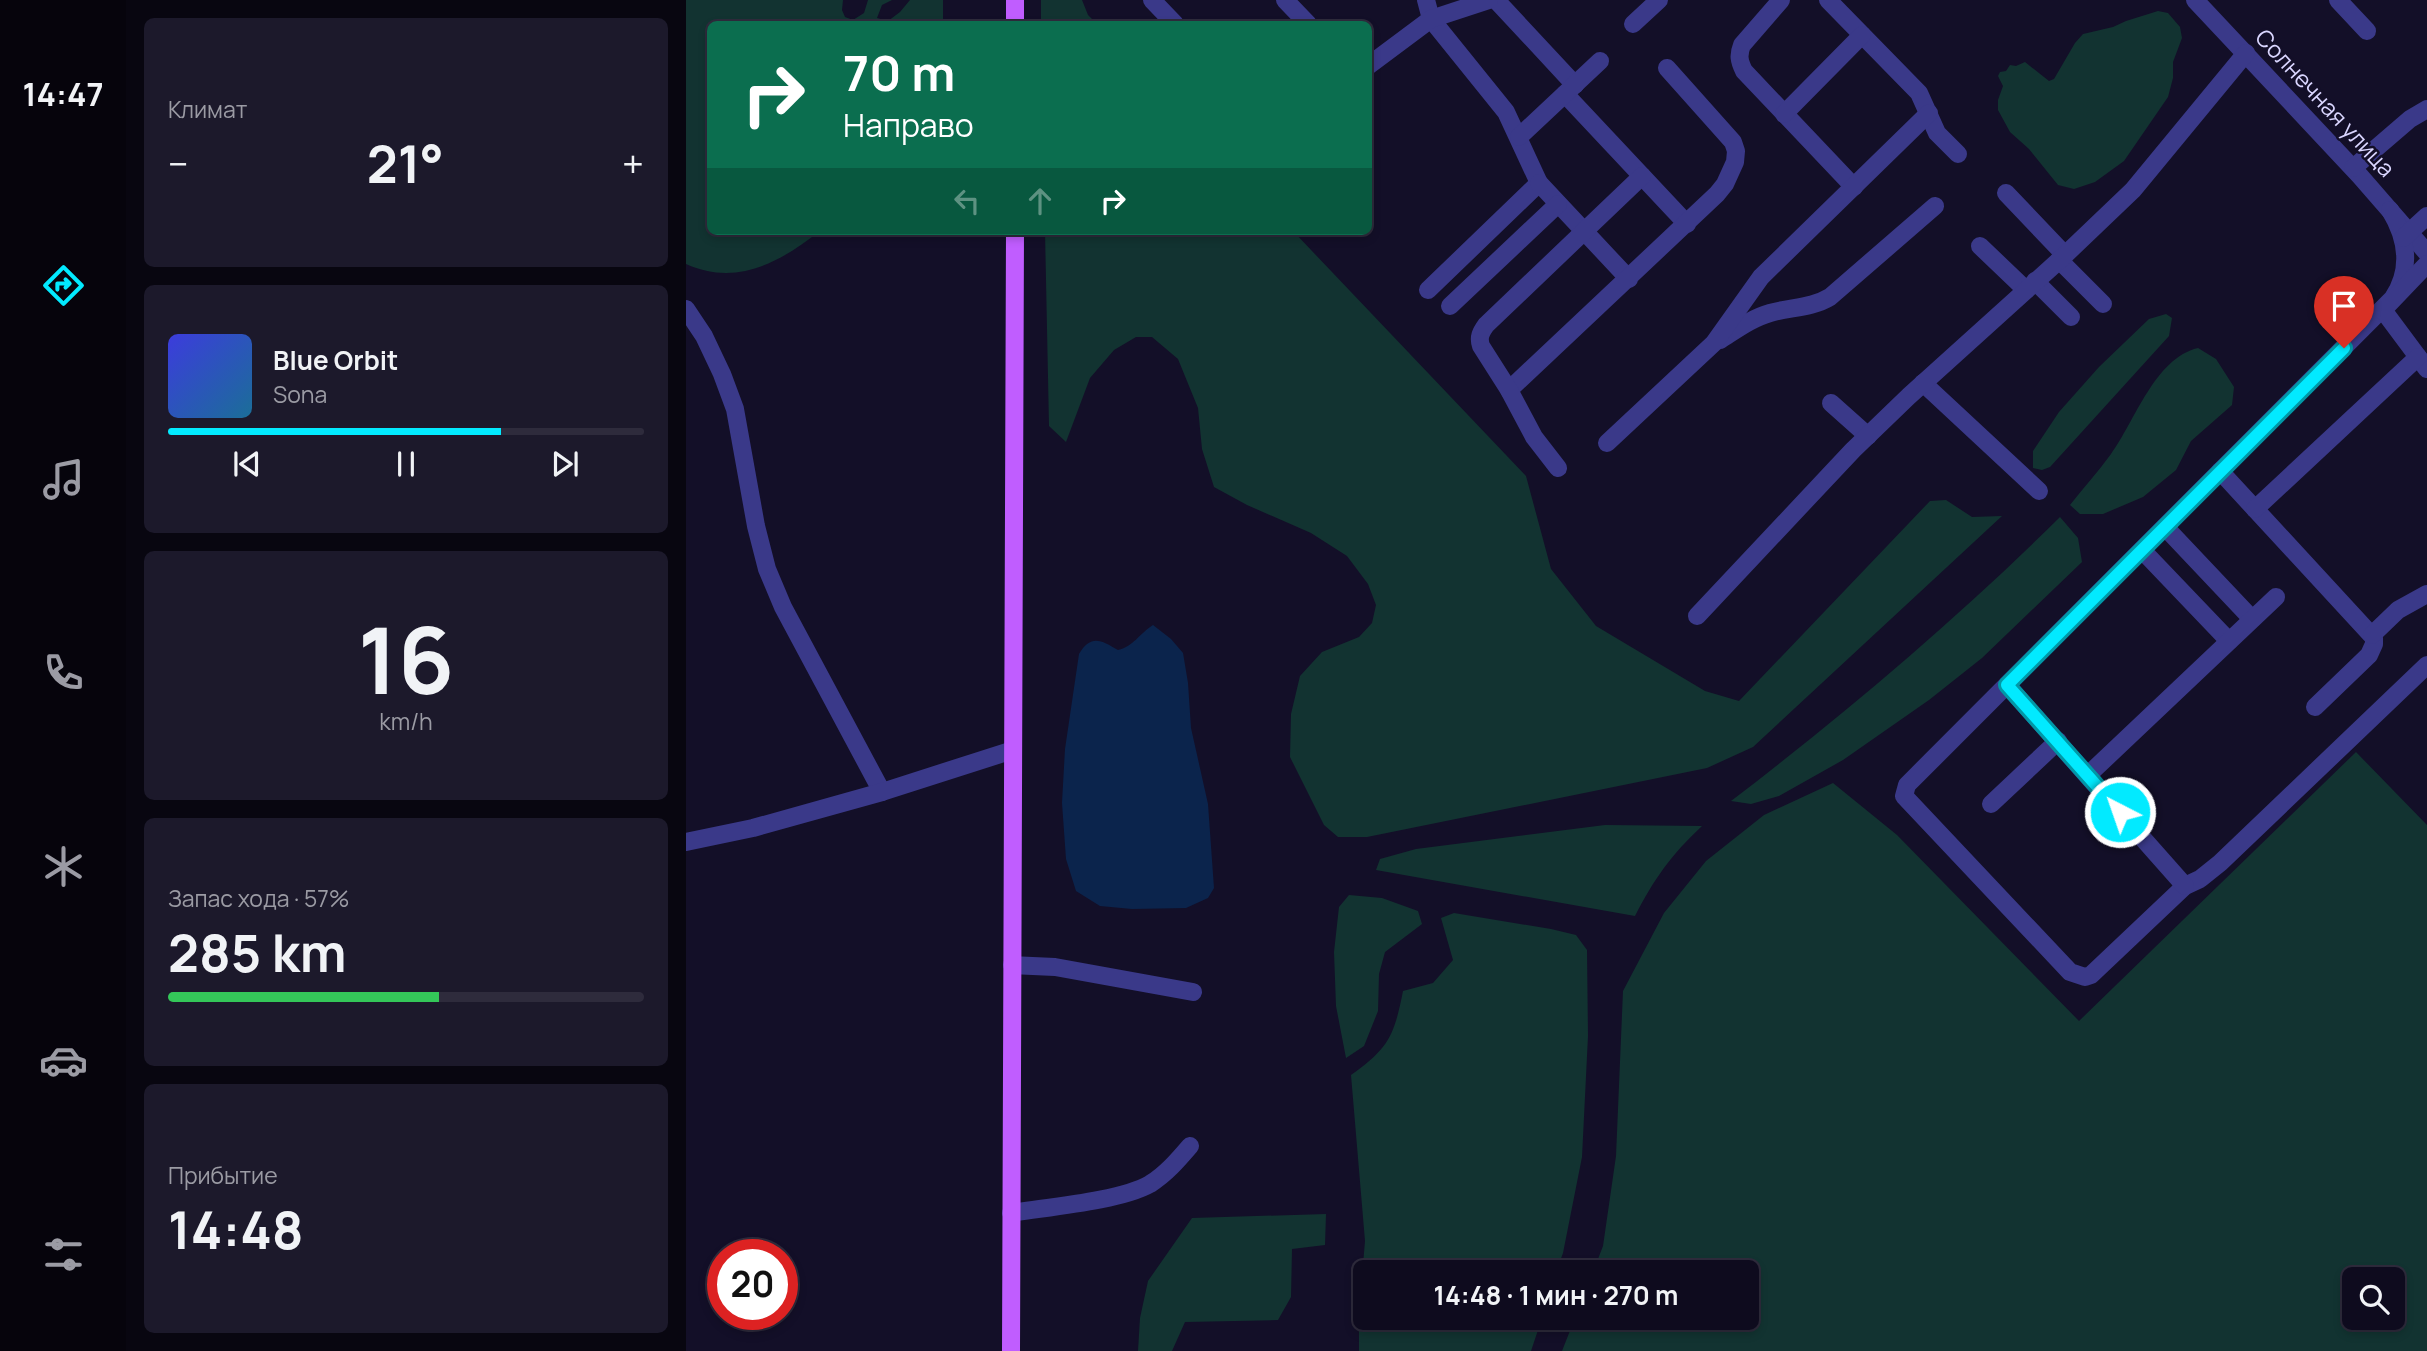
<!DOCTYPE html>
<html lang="ru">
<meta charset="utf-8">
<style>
body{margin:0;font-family:Manrope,sans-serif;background:#1c192b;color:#f1f3f6;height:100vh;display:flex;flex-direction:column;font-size:26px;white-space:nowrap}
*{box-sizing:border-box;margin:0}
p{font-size:23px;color:#9b9ba4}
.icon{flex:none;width:38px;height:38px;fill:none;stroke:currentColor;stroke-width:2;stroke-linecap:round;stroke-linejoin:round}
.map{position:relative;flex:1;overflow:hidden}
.sheet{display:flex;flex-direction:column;gap:18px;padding:18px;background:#080610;width:560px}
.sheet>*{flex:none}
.guide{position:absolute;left:21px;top:21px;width:665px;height:214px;border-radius:10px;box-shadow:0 4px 10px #0003,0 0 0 2px #2e2b3c;background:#0b6e4f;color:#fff;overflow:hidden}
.tools{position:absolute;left:1656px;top:1267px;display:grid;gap:14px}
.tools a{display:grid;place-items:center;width:63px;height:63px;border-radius:10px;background:#0e0b1e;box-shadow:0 4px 10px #0003,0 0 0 2px #2e2b3c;font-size:35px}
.speed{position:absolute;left:21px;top:1239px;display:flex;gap:14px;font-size:35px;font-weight:700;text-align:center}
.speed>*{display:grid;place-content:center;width:91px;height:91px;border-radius:50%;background:#0e0b1e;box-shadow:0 4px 10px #0003,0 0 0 2px #2e2b3c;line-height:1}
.speed .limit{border:10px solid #d22;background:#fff;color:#111}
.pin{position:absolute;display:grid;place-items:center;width:60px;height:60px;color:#fff;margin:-72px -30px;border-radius:50% 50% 50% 0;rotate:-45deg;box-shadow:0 0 7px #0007}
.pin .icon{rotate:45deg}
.me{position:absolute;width:77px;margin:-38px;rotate:319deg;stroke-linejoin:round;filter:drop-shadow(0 0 5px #0008)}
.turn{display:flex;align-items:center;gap:24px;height:147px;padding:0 21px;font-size:32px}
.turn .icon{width:91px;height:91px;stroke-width:2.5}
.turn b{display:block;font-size:49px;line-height:60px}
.lanes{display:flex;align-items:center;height:66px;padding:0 21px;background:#0003;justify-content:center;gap:35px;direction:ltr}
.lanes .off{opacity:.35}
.big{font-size:52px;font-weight:700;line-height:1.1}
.sheet .tile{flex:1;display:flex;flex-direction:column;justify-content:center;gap:10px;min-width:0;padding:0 24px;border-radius:10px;background:#1c192b}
.sheet .dial{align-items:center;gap:0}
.dial b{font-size:91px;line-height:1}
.song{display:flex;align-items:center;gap:21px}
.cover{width:84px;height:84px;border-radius:10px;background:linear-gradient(135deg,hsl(240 70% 55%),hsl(200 70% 35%))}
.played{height:7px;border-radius:4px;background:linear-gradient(90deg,#02eaff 70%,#2e2b3c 70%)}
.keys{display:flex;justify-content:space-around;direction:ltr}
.heat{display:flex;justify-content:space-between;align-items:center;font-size:38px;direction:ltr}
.charge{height:10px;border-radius:5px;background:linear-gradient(90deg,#34c759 57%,#2e2b3c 0)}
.trip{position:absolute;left:667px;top:1260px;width:406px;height:70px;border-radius:10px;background:#0e0b1e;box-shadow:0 4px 10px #0003,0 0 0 2px #2e2b3c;font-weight:700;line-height:70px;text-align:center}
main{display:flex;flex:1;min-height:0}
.menu{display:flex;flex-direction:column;width:126px;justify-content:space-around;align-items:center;background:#06040c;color:#9b9ba4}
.menu .icon{width:49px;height:49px}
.menu .current{color:#02eaff}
.menu b{font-size:32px;color:#f1f3f6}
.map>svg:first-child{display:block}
</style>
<main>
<nav class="menu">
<b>14:47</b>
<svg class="icon current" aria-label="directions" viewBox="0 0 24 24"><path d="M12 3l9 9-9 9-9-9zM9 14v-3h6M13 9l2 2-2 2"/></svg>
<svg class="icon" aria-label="music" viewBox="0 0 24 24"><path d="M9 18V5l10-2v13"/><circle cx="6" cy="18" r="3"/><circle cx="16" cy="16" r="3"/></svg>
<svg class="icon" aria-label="phone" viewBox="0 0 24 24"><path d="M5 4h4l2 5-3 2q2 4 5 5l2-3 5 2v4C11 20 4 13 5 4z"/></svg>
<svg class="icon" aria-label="climate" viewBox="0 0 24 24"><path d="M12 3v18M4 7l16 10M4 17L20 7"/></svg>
<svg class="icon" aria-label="car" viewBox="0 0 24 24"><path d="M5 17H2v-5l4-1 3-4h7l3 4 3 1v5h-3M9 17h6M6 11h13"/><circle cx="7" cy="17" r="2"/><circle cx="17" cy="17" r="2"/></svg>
<svg class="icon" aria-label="filters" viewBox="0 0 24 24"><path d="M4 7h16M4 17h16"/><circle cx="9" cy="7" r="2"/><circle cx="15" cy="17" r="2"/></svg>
</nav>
<section class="sheet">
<div class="tile"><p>Климат</p>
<div class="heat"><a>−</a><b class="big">21°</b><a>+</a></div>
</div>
<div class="tile">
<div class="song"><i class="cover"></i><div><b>Blue Orbit</b><p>Sona</p></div></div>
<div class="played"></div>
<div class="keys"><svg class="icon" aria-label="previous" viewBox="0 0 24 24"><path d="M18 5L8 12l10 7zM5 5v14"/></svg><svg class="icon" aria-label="pause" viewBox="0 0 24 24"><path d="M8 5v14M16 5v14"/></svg><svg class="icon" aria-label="next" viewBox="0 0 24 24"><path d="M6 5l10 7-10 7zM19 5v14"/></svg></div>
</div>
<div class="tile dial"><b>16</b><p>km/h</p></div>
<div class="tile"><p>Запас хода · 57%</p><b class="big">285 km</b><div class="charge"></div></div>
<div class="tile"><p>Прибытие</p><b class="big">14:48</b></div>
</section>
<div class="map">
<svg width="1741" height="1351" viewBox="0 0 1741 1351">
<rect width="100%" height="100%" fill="#130f28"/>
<g fill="#123331" fill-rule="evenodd">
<path d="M0,0H157L156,10L159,17L167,20L178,13L182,0H206L196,5L191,18L202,21L214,12L224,0H257V24H24V231H134C94,262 51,287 0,264Z"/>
<path d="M355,0H396L402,15L411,24H355Z"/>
<path d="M1472,11L1482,13L1494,27L1496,38L1487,62V78L1482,97L1438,161L1409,182L1388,189L1372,185L1343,149L1324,132L1312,110V100L1317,86L1312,76L1314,72L1320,71L1324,65L1330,66L1339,62L1363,81L1368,79L1389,43L1397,34L1427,27L1440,21Z"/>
<path d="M359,231H607L840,476L865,569L910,626L1019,691L1053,701L1244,501L1260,500L1286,517L1316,516L1067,747L1021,768L681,837H652L638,825L604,757L605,714L614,676L636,652L673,637L686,623L690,605L682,584L661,556L625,533L561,505L528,487L516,449L512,408L492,359L466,337H450L428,350L404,378L380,442L363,426Z"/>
<path d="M1480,314L1486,318L1483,336L1364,467L1356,470L1347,468V451L1373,412L1413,367L1463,319Z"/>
<path d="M1512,348L1530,359L1548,387L1546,405L1505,441L1490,470L1457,497L1417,514H1394L1384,505C1397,488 1412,472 1425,454C1449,421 1469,358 1512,348Z"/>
<path d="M1374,517L1392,538L1396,562L1296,658L1243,700L1157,760L1093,796L1065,804L1045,801C1160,713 1271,619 1374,517Z"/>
<path d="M1670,752L1741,825V1351H876L889,1318H1060V1272H907L917,1246L930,1156L937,991L978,913L1020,861L1078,815L1147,783L1211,835L1393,1021ZM1668,1279H1706V1318H1668Z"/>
<path d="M919,825L1016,826C985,855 968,879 949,916L690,870L694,859L730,849Z"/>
<path d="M663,895L696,898L732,911L736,924L699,952L693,974L692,1011L678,1046L660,1058L650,1006L648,952L653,907Z"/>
<path d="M768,913L865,929L890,935L901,950L902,1036L896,1157L877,1253L870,1272H679V1318H856L845,1351H673V1312L679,1241L665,1075C703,1048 708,1036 717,991L747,983L767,960L755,918Z"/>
<path d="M640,1214L639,1245L606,1249L605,1297L592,1320L499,1322L486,1351H452L454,1318L462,1281L506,1218Z"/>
</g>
<path fill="#0b244c" d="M467,625L485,639L497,653L502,683L505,728L522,804L528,888L522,898L500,908L446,909L414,906L390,891L380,859L376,803L379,749L393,654C405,634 415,640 432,650C448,646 453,634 467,625Z"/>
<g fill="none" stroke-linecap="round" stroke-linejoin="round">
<g stroke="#3a3989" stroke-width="18">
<path d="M466,0L489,24"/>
<path d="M599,0L622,24"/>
<path d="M740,0L745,19L820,112L853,183L742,290"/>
<path d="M810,0L889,85"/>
<path d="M1095,0L1056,45C1052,55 1053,61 1058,71L1168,187"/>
<path d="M1142,0L1233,93L1251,133L1272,154"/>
<path d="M1509,0L1674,176L1741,253"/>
<path d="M1652,0L1681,31"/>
<path d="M947,24L973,0"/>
<path d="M682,66L745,19L803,0"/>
<path d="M879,94L1001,224"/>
<path d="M1098,114L1176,35"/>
<path d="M833,137L914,61"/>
<path d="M1667,168L1724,119L1741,109"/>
<path d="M853,183L943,279"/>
<path d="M1320,193L1379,255"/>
<path d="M1704,210C1721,238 1726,269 1707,298L1221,785L1218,796L1384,972L1399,977L1405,975L1499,886L1514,879L1534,863L1741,665"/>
<path d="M1717,238L1741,216"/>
<path d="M1294,246L1340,290"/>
<path d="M1373,260L1417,304"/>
<path d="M1741,264L1697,310L1741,369"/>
<path d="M1349,281L1385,317"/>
<path d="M764,306L872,204"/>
<path d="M0,309L18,336L36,374L49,409L70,526L81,569L97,607L196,792"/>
<path d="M1034,340C1050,330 1066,318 1084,313C1105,307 1126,308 1144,297L1249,206"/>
<path d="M1237,383L1353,491"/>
<path d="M823,390L1031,194L1039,184L1049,162L1050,151L1047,142L981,68"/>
<path d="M1145,403L1182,436"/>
<path d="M921,443L1028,343L1075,277L1243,113"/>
<path d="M872,468L848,437L823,390L795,346C792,337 795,332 800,325L956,176"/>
<path d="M1534,471L1688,638V644L1683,655L1629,707"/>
<path d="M1569,509L1732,357"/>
<path d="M1479,527L1566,619"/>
<path d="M1456,550L1543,641"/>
<path d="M1011,616L1167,450L1223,396L1379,255L1447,190L1560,53"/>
<path d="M1686,635L1712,610L1741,594"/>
<path d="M1321,685L1499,886"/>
<path d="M1402,775L1590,597"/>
<path d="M1305,804L1372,741"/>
<path d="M0,842L67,828L196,792L327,750"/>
<path d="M326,965L369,967L507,992"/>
<path d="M325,1213C362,1207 434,1201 464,1184C480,1174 492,1160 504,1146"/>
</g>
<g stroke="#c05dff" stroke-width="18">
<path d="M329,24V0"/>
<path d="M325,1351L329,231"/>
</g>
</g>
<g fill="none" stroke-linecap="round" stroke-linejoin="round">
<defs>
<path id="route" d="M1434,812L1321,685L1658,348"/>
</defs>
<use href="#route" stroke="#0198a6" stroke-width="18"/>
<use href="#route" stroke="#02eaff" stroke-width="12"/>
</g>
<g text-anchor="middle" stroke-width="5" stroke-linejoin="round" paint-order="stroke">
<g font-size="23" fill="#dad6ff" stroke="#130f28">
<text transform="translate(1639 103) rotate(47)" y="8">Солнечная улица</text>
</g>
</g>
</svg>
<div class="tools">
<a><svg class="icon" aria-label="search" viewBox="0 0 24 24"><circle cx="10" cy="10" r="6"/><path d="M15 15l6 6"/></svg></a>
</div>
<div class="speed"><div class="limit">20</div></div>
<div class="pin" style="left:1658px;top:348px;background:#d93025"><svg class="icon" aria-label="arrive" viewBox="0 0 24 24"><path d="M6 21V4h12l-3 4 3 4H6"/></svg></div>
<svg class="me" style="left:1434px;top:812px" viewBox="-20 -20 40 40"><circle r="17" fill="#02eaff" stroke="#fff" stroke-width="3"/><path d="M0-11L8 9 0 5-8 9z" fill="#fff"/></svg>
<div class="trip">14:48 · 1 мин · 270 m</div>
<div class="guide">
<div class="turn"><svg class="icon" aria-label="right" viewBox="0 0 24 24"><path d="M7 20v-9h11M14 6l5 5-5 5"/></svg><div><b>70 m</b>Направо</div></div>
<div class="lanes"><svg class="icon off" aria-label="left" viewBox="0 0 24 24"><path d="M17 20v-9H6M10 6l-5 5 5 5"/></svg><svg class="icon off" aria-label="ahead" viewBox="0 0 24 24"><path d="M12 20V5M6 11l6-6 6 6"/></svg><svg class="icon" aria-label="right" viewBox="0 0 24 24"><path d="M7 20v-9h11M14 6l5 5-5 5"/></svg></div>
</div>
</div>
</main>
